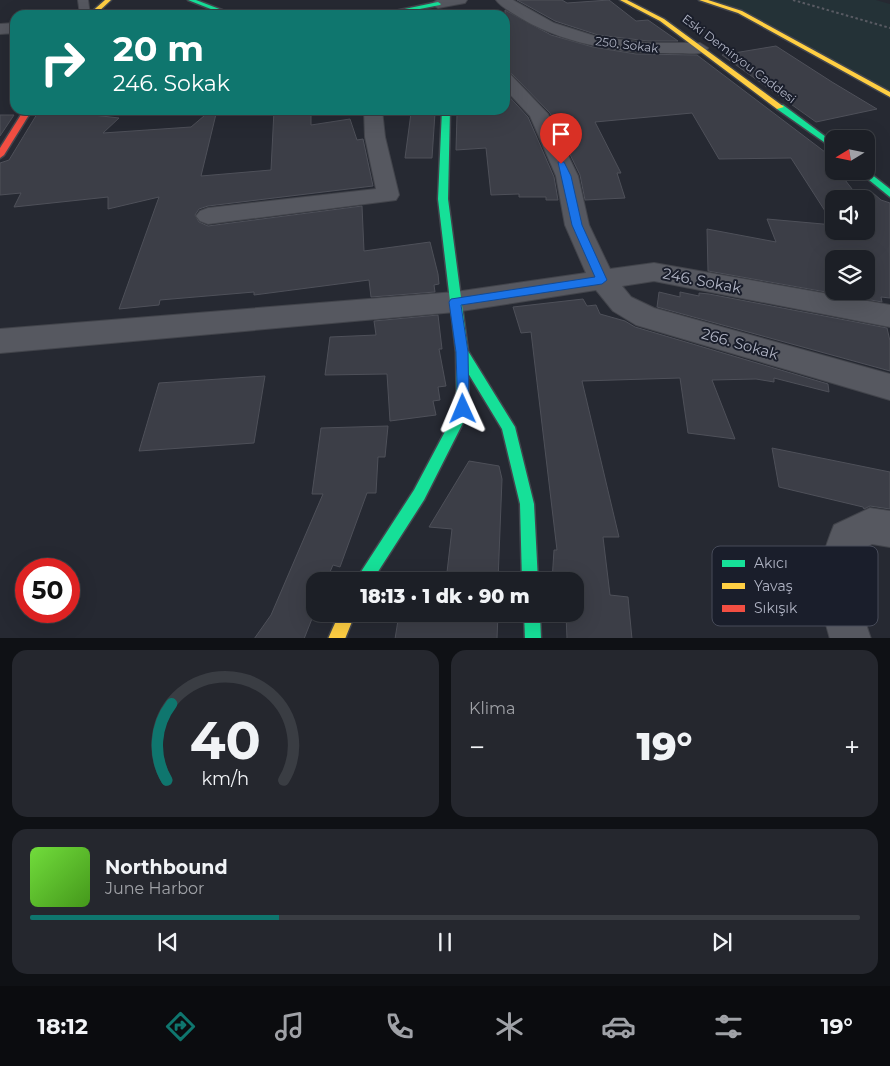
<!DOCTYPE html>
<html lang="tr">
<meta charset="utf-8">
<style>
body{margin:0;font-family:Montserrat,sans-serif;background:#25272e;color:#f1f3f6;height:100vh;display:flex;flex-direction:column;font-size:19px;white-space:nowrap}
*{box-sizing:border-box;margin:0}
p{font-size:16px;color:#a0a2a7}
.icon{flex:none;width:28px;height:28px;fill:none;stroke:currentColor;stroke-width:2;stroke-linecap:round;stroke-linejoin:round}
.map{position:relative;height:638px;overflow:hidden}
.panel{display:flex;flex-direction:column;gap:12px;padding:12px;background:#0f1115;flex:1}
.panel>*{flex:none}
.banner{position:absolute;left:10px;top:10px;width:500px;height:105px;border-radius:15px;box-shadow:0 5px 20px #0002,0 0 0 1px #3a3d43;background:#0f766e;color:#fff;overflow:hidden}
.needle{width:32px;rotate:260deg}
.fabs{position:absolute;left:825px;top:130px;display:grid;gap:10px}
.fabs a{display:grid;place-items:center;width:50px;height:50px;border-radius:10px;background:#1c1f26;box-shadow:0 5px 20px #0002,0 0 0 1px #3a3d43;font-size:25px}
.speed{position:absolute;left:15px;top:558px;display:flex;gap:10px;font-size:25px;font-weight:700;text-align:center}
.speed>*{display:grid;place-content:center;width:65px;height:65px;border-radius:50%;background:#1c1f26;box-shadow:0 5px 20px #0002,0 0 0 1px #3a3d43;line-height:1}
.speed .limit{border:8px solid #d22;background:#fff;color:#111}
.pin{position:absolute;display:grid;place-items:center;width:42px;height:42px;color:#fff;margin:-51px -21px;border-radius:50% 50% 50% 0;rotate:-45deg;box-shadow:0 0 5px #0007}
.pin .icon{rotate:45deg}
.me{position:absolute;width:55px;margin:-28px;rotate:359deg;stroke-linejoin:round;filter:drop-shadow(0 0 4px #0008)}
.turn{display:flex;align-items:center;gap:18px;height:105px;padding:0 20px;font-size:22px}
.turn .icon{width:65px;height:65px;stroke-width:2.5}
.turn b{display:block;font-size:35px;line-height:42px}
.big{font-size:38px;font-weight:800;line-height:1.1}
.panel .widget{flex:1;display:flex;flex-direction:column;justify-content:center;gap:8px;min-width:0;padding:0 18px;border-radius:15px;background:#25272e}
.panel .dial{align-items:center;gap:0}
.dial svg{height:130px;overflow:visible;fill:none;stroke:#3a3d43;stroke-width:7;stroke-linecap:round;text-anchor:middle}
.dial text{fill:#f1f3f6;stroke:none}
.song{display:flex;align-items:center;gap:15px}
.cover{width:60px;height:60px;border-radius:8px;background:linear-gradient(135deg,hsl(100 70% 55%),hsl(100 70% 35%))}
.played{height:5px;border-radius:2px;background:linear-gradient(90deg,#0f766e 30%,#3a3d43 30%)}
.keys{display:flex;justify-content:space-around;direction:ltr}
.heat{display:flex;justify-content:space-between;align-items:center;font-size:28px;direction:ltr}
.panel .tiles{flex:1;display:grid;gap:12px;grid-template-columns:1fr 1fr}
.widget:last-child{grid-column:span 2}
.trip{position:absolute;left:306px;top:572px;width:278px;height:50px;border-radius:15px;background:#1c1f26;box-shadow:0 5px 20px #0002,0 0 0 1px #3a3d43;font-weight:800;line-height:50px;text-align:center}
.tabs{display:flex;height:80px;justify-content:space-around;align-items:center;background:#0b0c0f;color:#a0a2a7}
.tabs .icon{width:35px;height:35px}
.tabs .on{color:#0f766e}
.tabs b{font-size:22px;color:#f1f3f6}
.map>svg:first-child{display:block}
</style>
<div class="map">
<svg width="890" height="639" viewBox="0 0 890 639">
<rect width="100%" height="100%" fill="#262932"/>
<path fill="#243237" d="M702,0H876L890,4V96L740,12Z"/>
<g fill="#3c3e47" stroke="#4e5059" fill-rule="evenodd">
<path d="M517,0H562L567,3L609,0L636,21L648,20L678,41H648L598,35L555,21Z"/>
<path d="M505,10L551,35L593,47L636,54L697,55L825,152L834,162V171H838L856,194L873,193L881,200L890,203V298L881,297L882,302L708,271L707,229L776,242L767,219L834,225V231H866V199H834V225L791,158L719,159L692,113L595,122L621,173H617L625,198L585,200L580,175L550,113L512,74L505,72ZM834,259H866V291H834Z"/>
<path d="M776,46L832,82L877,109L816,122L722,55Z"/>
<path d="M505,92L528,117L554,177L558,200H546V197H519V194L491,195L486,148L456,150L457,114H480V110H505Z"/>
<path d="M211,110H217L201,176L271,170L274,110H311V125L350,119L357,140L363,139L373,186L208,206L199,209L195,215L199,222L208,226L362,206L364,251L430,242L438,274L439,284L434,285L435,292L371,297L369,280L254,295V292L160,300L159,305L119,309L159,197L108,209V197L14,207L21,193L0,195V163L9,160L37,114L95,112L93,115L119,118L103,133L191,127Z"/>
<path d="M411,113H435L432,158H405Z"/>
<path d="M0,115H14L0,136Z"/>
<path d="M659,292L680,297V292L699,296V293L709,294L887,328L890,341V371L657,307Z"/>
<path d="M583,299L587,306L596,305L600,314L625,321L635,327L828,384L829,392L774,378V382L756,379L712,380L735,439L688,433L680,378L582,381L619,537H603L610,595L628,597L632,639H567L566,614H575V581H552L554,550H557L531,332L521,333L513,307Z"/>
<path d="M438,315L442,349H439L446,386L438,387L440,400L433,401L436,415L390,421L387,374L325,375L330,337L376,335L374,321Z"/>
<path d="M265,376L254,443L139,451L159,383Z"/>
<path d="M388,426L385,457H378L376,493H367L340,567L333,565L326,581H315V611L304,639H254L271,615L323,494H312L321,428Z"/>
<path d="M772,448L890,472V509L870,506L864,509L863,507L779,487Z"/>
<path d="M469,461L499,466L502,479L498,581H446L452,529L429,527Z"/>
<path d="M399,614H498L497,639H395Z"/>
</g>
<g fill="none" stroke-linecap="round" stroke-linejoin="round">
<defs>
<path id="lane" d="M78,0H88L90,15H80Z"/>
<g id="street">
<path d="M437,0H467L465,3L438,8L431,4Z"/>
<path d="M496,0H513L554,23L598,37L648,43H700L708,48C703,56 688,53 679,53C623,54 562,45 514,14C508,10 500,6 496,0Z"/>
<path d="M15,23V33L0,34V24Z"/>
<path d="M505,74L511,75L548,114L578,176L589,225L610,269L654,263L890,305V327L654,281L622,286L631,297L654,308L890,374V400L636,325L613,311L596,290L455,312L0,353V329L455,292L586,273L565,225L556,176L530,116L505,89Z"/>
<path d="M364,110H382L385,137L399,195L396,200L208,224L200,221L196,216L200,211L208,208L376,189L365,137Z"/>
<path d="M870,508L890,511V547L872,544L861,550C851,582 861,609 871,639H830C816,589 814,574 834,525Z"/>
</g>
<g id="fast">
<path d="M188,0H196L235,15H226Z"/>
<path d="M438,2L441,4L440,5L389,15H376Z"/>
<path d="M777,105H783L834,143V149L777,109Z"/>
<path d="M442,110H450L448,199L468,351L515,427L534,504L538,581H522L520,504L502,429L468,373L469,409L468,413L424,500L372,581H355L414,490L457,409L456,352L438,199Z"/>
<path d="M866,170L890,189V197L858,171Z"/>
<path d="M524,614H540L541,639H525Z"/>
</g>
<g id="slow">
<path d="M105,0H111L95,15H88Z"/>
<path d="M620,0H627L664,19L784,107L777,109L660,21Z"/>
<path d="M699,0H708L742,11L890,92V97L738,13Z"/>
<path d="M339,614H355L345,639H328Z"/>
</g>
<path id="jam" d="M24,110H32L4,155L0,158V148Z"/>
</defs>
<use href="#lane" stroke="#42444b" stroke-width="2"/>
<use href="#street" stroke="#42444b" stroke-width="2"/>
<use href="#fast" stroke="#43464e" stroke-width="3"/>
<use href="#slow" stroke="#43464e" stroke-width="3"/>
<use href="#jam" stroke="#43464e" stroke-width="3"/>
<path stroke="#595b63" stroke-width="2" stroke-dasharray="2.5 2.5" stroke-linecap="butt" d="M793,0L890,28"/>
<use href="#lane" fill="#565860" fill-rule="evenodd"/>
<use href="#street" fill="#565860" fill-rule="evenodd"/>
<use href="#fast" fill="#16e098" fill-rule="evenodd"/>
<use href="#slow" fill="#ffcf43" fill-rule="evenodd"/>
<use href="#jam" fill="#f24e42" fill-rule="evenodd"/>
</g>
<path fill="#1a73e8" stroke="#114b97" d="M558,162H564L571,176L582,225L607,280L602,284L461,305L468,352L469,409L468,413L463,415L458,413L456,352L449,302L451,299L595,277L572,225Z"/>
<g text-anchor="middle" stroke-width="4" stroke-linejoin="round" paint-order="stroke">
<g font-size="12" fill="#afb3c3" stroke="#1a1e2b">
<text transform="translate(627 45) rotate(7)" y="4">250. Sokak</text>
<text transform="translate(739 59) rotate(37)" y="4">Eski Demiryou Caddesi</text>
</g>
<g font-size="15" fill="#afb3c3" stroke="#1a1e2b">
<text transform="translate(702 281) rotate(11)" y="5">246. Sokak</text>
<text transform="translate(740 344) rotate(16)" y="5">266. Sokak</text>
</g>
</g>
<rect x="712" y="546" width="166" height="80" rx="8" fill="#1a1e2b" stroke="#474b59" stroke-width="1"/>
<rect x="722" y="560" width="23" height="7" fill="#16e098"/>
<rect x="722" y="583" width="23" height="6" fill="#ffcf43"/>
<rect x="722" y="605" width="23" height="7" fill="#f24e42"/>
<g font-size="14" fill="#afb3c3">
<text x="754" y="568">Akıcı</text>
<text x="754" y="591">Yavaş</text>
<text x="754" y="613">Sıkışık</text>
</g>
</svg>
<div class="fabs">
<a><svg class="needle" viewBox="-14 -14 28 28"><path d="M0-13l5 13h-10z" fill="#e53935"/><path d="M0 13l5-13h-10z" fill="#a0a2a7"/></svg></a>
<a><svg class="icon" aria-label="sound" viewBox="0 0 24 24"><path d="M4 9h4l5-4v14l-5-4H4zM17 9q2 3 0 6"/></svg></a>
<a><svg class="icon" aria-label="layers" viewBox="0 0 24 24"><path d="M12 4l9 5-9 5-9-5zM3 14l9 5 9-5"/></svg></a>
</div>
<div class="speed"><div class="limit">50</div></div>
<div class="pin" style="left:561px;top:164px;background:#d93025"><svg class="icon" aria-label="arrive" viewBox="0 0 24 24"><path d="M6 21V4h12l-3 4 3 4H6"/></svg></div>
<svg class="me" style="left:463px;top:409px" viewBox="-20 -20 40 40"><path d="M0-17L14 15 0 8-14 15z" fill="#1a73e8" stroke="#fff" stroke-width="4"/></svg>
<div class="trip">18:13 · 1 dk · 90 m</div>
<div class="banner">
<div class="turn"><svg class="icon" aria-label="right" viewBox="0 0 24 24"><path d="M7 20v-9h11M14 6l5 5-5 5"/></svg><div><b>20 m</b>246. Sokak</div></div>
</div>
</div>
<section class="panel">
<div class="tiles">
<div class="widget dial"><svg viewBox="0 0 100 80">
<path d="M14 69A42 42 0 1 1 86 69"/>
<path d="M14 69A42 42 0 0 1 17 22" stroke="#0f766e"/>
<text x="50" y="56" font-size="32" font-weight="700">40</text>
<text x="50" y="72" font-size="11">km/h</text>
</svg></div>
<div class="widget"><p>Klima</p>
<div class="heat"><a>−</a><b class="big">19°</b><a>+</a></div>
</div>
<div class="widget">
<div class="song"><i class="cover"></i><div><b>Northbound</b><p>June Harbor</p></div></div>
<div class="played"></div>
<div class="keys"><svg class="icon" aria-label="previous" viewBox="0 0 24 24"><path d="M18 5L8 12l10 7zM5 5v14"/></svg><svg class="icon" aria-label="pause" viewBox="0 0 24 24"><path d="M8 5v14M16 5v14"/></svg><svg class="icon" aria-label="next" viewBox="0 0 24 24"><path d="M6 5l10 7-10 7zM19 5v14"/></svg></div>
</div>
</div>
</section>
<nav class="tabs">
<b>18:12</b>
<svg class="icon on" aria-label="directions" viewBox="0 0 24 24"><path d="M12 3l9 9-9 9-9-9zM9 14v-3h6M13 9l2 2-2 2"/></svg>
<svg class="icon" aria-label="music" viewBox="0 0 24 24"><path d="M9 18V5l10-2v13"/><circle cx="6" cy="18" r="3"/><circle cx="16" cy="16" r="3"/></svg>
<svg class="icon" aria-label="phone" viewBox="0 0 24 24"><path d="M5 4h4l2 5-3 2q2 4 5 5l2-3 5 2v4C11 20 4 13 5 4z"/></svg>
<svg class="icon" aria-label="climate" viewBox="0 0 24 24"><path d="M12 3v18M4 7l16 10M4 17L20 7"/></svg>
<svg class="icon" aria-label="car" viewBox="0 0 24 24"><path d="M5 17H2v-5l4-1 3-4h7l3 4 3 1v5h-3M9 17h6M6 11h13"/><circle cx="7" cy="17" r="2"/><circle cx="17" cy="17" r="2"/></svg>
<svg class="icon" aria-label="filters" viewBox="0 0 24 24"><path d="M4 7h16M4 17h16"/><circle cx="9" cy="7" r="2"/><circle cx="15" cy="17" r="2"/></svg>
<b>19°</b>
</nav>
